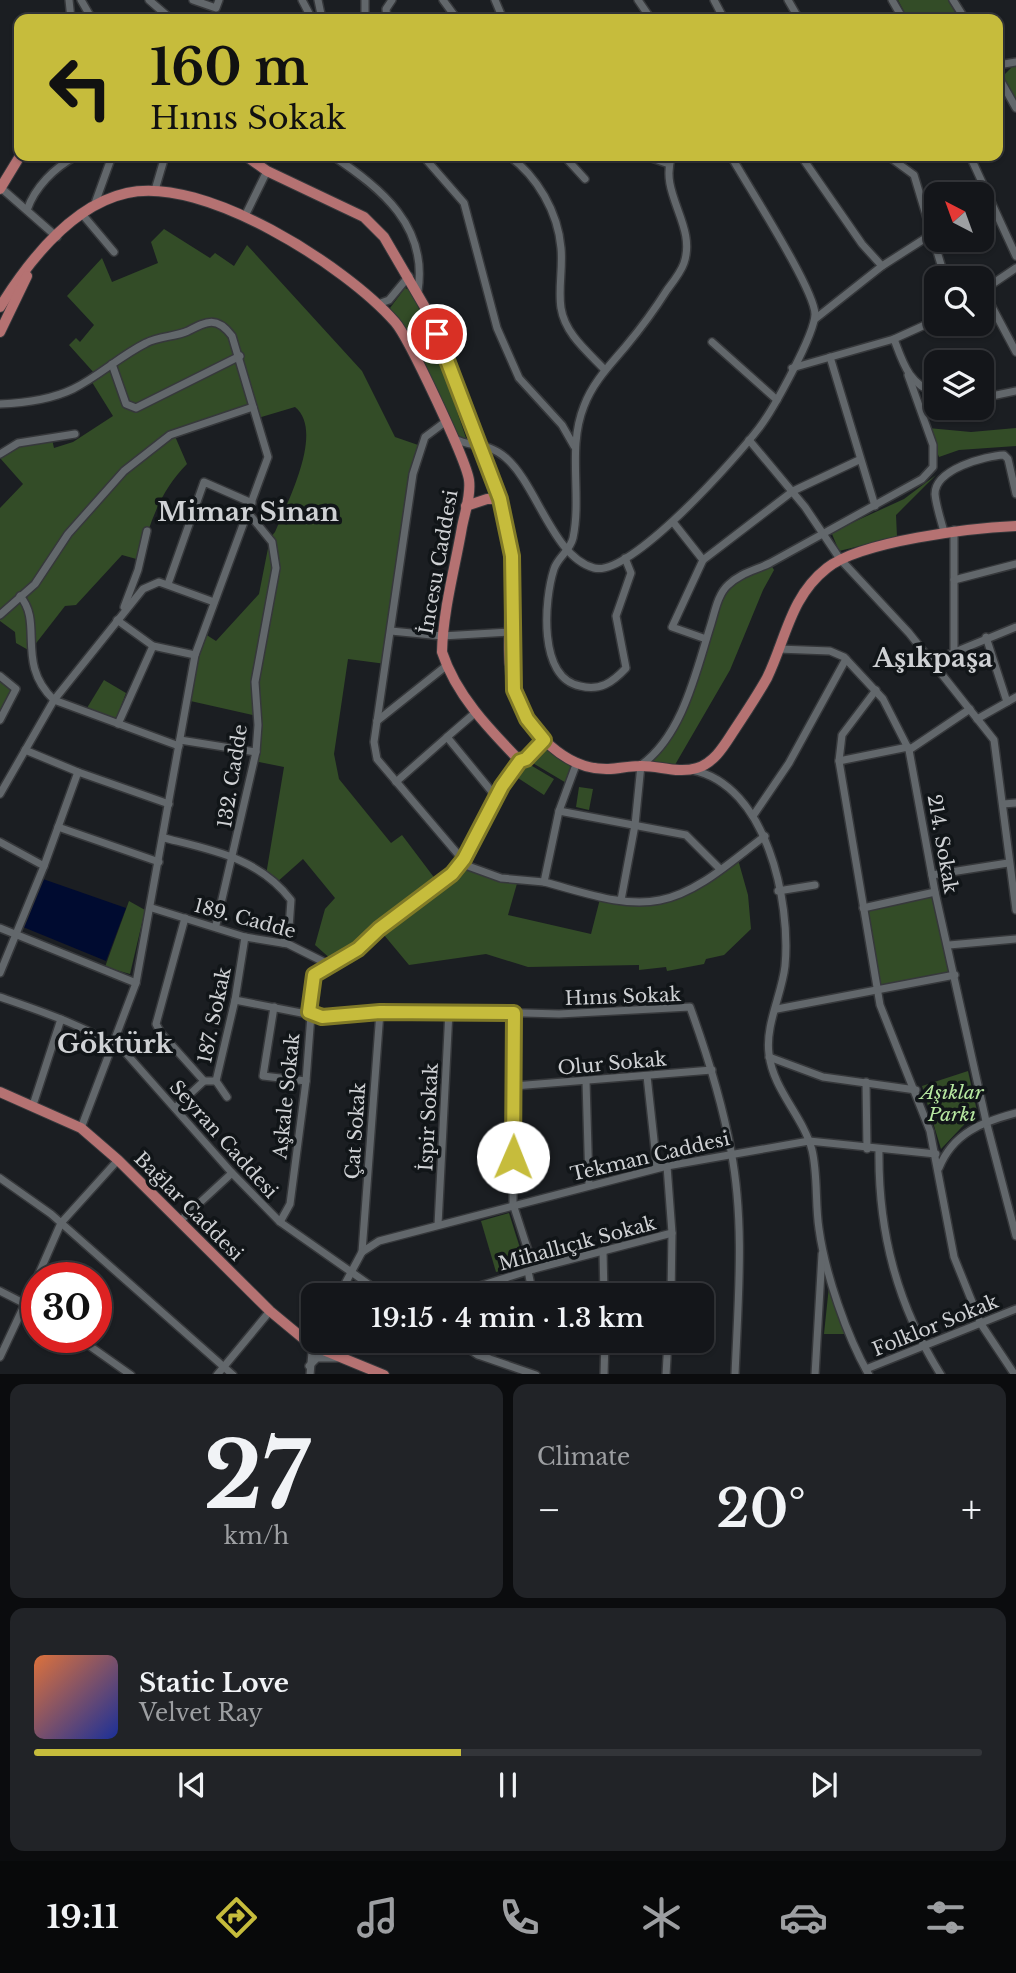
<!DOCTYPE html>
<meta charset="utf-8">
<style>
body{margin:0;font-family:"Libre Baskerville",serif;background:#212327;color:#f1f3f6;height:100vh;display:flex;flex-direction:column;font-size:26px;white-space:nowrap}
*{box-sizing:border-box;margin:0}
p{font-size:23px;color:#9d9fa2}
.icon{flex:none;width:38px;height:38px;fill:none;stroke:currentColor;stroke-width:2;stroke-linecap:round;stroke-linejoin:round}
.map{position:relative;height:1374px;overflow:hidden}
.details{display:flex;flex-direction:column;gap:10px;padding:10px;background:#0b0c0e;flex:1}
.details>*{flex:none}
.banner{position:absolute;left:14px;top:14px;width:989px;height:147px;border-radius:14px;box-shadow:0 2px 5px #0004,0 0 0 2px #333539;background:#c6bc3c;color:#111;overflow:hidden}
.needle{width:46px;rotate:319deg}
.fabs{position:absolute;left:924px;top:182px;display:grid;gap:14px}
.fabs a{display:grid;place-items:center;width:70px;height:70px;border-radius:14px;background:#14161a;box-shadow:0 2px 5px #0004,0 0 0 2px #333539;font-size:35px}
.speed{position:absolute;left:21px;top:1262px;display:flex;gap:14px;font-size:35px;font-weight:700;text-align:center}
.speed>*{display:grid;place-content:center;width:91px;height:91px;border-radius:50%;background:#14161a;box-shadow:0 2px 5px #0004,0 0 0 2px #333539;line-height:1}
.speed .limit{border:10px solid #d22;background:#fff;color:#111}
.pin{position:absolute;display:grid;place-items:center;width:60px;height:60px;color:#fff;margin:-30px;border:4px solid #fff;border-radius:50%;box-shadow:0 2px 7px #0007}
.me{position:absolute;width:77px;margin:-38px;rotate:1deg;stroke-linejoin:round;filter:drop-shadow(0 0 5px #0008)}
.turn{display:flex;align-items:center;gap:24px;height:147px;padding:0 21px;font-size:32px}
.turn .icon{width:91px;height:91px;stroke-width:2.5}
.turn b{display:block;font-size:49px;line-height:60px}
.big{font-size:52px;font-weight:600;line-height:1.1}
.details .widget{flex:1;display:flex;flex-direction:column;justify-content:center;gap:10px;min-width:0;padding:0 24px;border-radius:14px;background:#212327}
.details .dial{align-items:center;gap:0}
.dial b{font-size:91px;line-height:1}
.song{display:flex;align-items:center;gap:21px}
.cover{width:84px;height:84px;border-radius:10px;background:linear-gradient(135deg,hsl(20 70% 55%),hsl(230 70% 35%))}
.played{height:7px;border-radius:4px;background:linear-gradient(90deg,#c6bc3c 45%,#333539 45%)}
.keys{display:flex;justify-content:space-around;direction:ltr}
.heat{display:flex;justify-content:space-between;align-items:center;font-size:38px;direction:ltr}
.details .tiles{flex:1;display:grid;gap:10px;grid-template-columns:1fr 1fr}
.widget:last-child{grid-column:span 2}
.trip{position:absolute;left:301px;top:1283px;width:413px;height:70px;border-radius:14px;background:#14161a;box-shadow:0 2px 5px #0004,0 0 0 2px #333539;font-weight:600;line-height:70px;text-align:center}
.tab-bar{display:flex;height:112px;justify-content:space-around;align-items:center;background:#08090a;color:#9d9fa2}
.tab-bar .icon{width:49px;height:49px}
.tab-bar .active{color:#c6bc3c}
.tab-bar b{font-size:32px;color:#f1f3f6}
.map>svg:first-child{display:block}
</style>
<div class="map">
<svg width="1016" height="1375" viewBox="0 0 1016 1375">
<rect width="100%" height="100%" fill="#1b1e22"/>
<g fill="#334c27">
<path d="M898,0H948L959,19H908Z"/>
<path d="M1013,66H1016V102L1004,82L1005,74Z"/>
<path d="M164,229L210,258L215,253L234,266L247,245L362,371L395,437L421,446L386,664L348,659L334,754L339,779L391,843L402,835L439,884L464,859L468,866L518,880L508,915L591,934L601,895L647,902L679,894L737,856L748,895L751,929L724,955L706,959L704,964L667,971L666,967L639,970V965L528,967L486,954L409,965L379,929L358,949L332,960L315,945L325,909L335,898L303,859L276,883L266,875L284,767L254,761L257,716L186,700L202,632L216,641L259,594L270,538L275,532C287,503 325,431 295,407L258,418L254,407L174,434L187,464C160,491 149,524 140,560L122,555L76,605L65,606L30,651L16,643L15,632L0,621V508L23,484L0,458L14,442L51,435L54,448L73,442L113,416L90,379L95,374L69,345L76,338L80,342L94,325L67,296L102,258L112,282L158,263L151,242Z"/>
<path d="M405,288L410,290L430,332L466,438L463,439L451,430L405,329L390,308Z"/>
<path d="M928,428L971,432L1016,428V446L959,450L939,457Z"/>
<path d="M936,475L896,515L897,537L839,551L832,534L834,531L904,499Z"/>
<path d="M770,563L774,570L763,590L730,670L672,770L641,765L660,749L688,693L719,601L729,584Z"/>
<path d="M0,676L15,686L0,720Z"/>
<path d="M104,680L126,693L116,719L87,708Z"/>
<path d="M544,740L577,762L568,784L526,759Z"/>
<path d="M527,763L554,779L544,795L518,778Z"/>
<path d="M579,787L593,789L589,810L576,807Z"/>
<path d="M935,892L955,975L877,990L863,908Z"/>
<path d="M129,901L145,910L130,974L105,967Z"/>
<path d="M968,1071L977,1111L941,1149L922,1086Z"/>
<path d="M509,1213L525,1264L496,1272L481,1221Z"/>
<path d="M829,1286L845,1334H824Z"/>
</g>
<path fill="#000b30" d="M43,879L126,908L106,961L23,927Z"/>
<g fill="none" stroke-linecap="round" stroke-linejoin="round">
<defs>
<g id="minor">
<path d="M69,0L71,19"/>
<path d="M81,0L92,19"/>
<path d="M149,0L171,19"/>
<path d="M193,0L216,8L219,0"/>
<path d="M302,0L312,19"/>
<path d="M318,0L322,19"/>
<path d="M365,0V19"/>
<path d="M443,0L457,19"/>
<path d="M495,0L503,19"/>
<path d="M638,0L651,19"/>
<path d="M714,0L724,19"/>
<path d="M788,0L799,19"/>
<path d="M892,0L903,19"/>
<path d="M953,0L965,19"/>
<path d="M387,19L386,9L392,0"/>
<path d="M998,65L1016,62"/>
<path d="M998,76L1016,108"/>
<path d="M333,156C382,189 428,226 418,291"/>
<path d="M423,156L464,203L497,328L519,378L562,425L574,446"/>
<path d="M509,156C537,176 558,212 561,248C563,268 558,289 561,308C565,334 588,352 605,370"/>
<path d="M564,156L585,179"/>
<path d="M646,156L669,164"/>
<path d="M801,156L862,244L882,266"/>
<path d="M888,156L914,175L945,278"/>
<path d="M970,156L1016,256"/>
<path d="M0,187L57,237"/>
<path d="M155,190L165,156"/>
<path d="M94,206L112,156"/>
<path d="M27,210C35,187 54,168 76,156"/>
<path d="M82,214L114,252"/>
<path d="M245,216L267,171"/>
<path d="M983,290L1016,352"/>
<path d="M982,291L1016,268"/>
<path d="M378,304L389,300L409,276"/>
<path d="M815,319L882,266L932,234"/>
<path d="M894,339L936,320"/>
<path d="M712,342L777,400"/>
<path d="M830,357L875,506"/>
<path d="M112,364L126,404L136,408L240,356"/>
<path d="M792,368L894,339C903,363 909,385 936,393"/>
<path d="M982,398L1016,391"/>
<path d="M0,404C25,403 50,400 73,389C99,376 120,356 146,343C159,336 175,337 188,331C207,321 217,316 232,336L268,457L195,655L136,983L81,1128"/>
<path d="M445,422L425,437L413,474L377,721L374,742L377,759L468,866L501,878L544,882"/>
<path d="M453,438C472,449 485,440 506,458C537,485 553,557 594,568C630,578 737,457 759,428C773,410 815,334 815,314C814,288 747,185 731,156"/>
<path d="M749,440L805,507L840,559L909,633L994,740L1016,910"/>
<path d="M0,454L18,443L75,434"/>
<path d="M673,522L703,560"/>
<path d="M954,530V652"/>
<path d="M944,532C941,520 936,506 935,494C935,469 985,456 1004,455L1008,459L1016,494"/>
<path d="M625,558L631,573L616,616L626,668C612,683 600,691 580,686C538,678 544,600 554,569C558,557 570,551 573,538C582,495 567,448 584,406C593,382 610,365 626,346C641,328 655,309 667,290C673,282 681,272 684,263C697,225 658,193 672,156"/>
<path d="M954,580L1016,564"/>
<path d="M168,584L204,482L252,503"/>
<path d="M20,596C44,623 15,663 54,700L179,746"/>
<path d="M124,607L138,570L147,531"/>
<path d="M0,615L35,584L68,534L124,471L170,435L253,407"/>
<path d="M117,620L153,646L195,655"/>
<path d="M391,631L442,636L511,632"/>
<path d="M986,637L1007,702"/>
<path d="M706,639L672,627L703,560L793,491L859,460"/>
<path d="M778,649L830,651L844,657L883,699L909,750L935,892L986,1121L1016,1236"/>
<path d="M933,661L1016,627"/>
<path d="M0,676L16,689L0,720"/>
<path d="M876,690L842,735L839,761L880,1005L930,1131L954,1257L981,1324L1015,1375"/>
<path d="M476,712L447,737L497,798"/>
<path d="M977,719L1016,697"/>
<path d="M377,721L446,666"/>
<path d="M118,724L153,646"/>
<path d="M180,740L256,752"/>
<path d="M25,750L78,772L169,804"/>
<path d="M909,750L970,709"/>
<path d="M839,761L908,747"/>
<path d="M577,762L559,811L544,882C580,891 623,908 660,900C698,893 735,858 765,836"/>
<path d="M692,770C767,785 791,902 785,966C782,994 765,1025 769,1054C773,1090 803,1116 812,1150C818,1175 815,1204 819,1229C825,1273 847,1337 869,1375"/>
<path d="M396,782L447,737"/>
<path d="M0,794L54,700L143,589L159,582L214,602"/>
<path d="M1003,804L1016,803"/>
<path d="M559,811L686,835L719,868"/>
<path d="M753,816L789,763L846,659"/>
<path d="M58,827L159,862"/>
<path d="M164,838C212,850 259,858 291,900L289,928L283,943"/>
<path d="M0,842L44,866L0,973"/>
<path d="M44,866L78,772"/>
<path d="M932,875L1008,863"/>
<path d="M778,891L815,885"/>
<path d="M621,900L635,825L641,765C683,735 696,671 711,624C715,611 718,594 728,585C740,573 756,570 770,563L922,479L933,467V445L908,375"/>
<path d="M152,908L245,937L288,944L328,964"/>
<path d="M863,908L935,892"/>
<path d="M185,918L156,1024L161,1033L204,1081H216"/>
<path d="M216,925L256,752L258,725L255,682L276,568L272,542L249,514"/>
<path d="M0,928L136,983"/>
<path d="M949,945L1016,939"/>
<path d="M0,997C43,1012 86,1026 124,1051L232,1173L280,1222L384,1295"/>
<path d="M235,1000L322,1017L449,1011L559,1014L690,1007C707,1054 722,1101 731,1151C745,1223 738,1301 735,1375"/>
<path d="M274,1007L263,1076L306,1081"/>
<path d="M777,1009L955,975"/>
<path d="M514,1013L513,1204L534,1269"/>
<path d="M769,1057L823,1077L916,1090"/>
<path d="M647,1076L657,1168"/>
<path d="M586,1081L589,1184"/>
<path d="M866,1082L867,1149"/>
<path d="M514,1086L712,1070"/>
<path d="M227,1097L216,1081L235,1000L245,937"/>
<path d="M33,1105L61,1019"/>
<path d="M175,1108L204,1081"/>
<path d="M879,1150C878,1232 897,1305 941,1375"/>
<path d="M667,1166L672,1233L671,1295"/>
<path d="M939,1168C953,1133 982,1122 1016,1113"/>
<path d="M0,1178L51,1214L233,1375"/>
<path d="M180,1221L232,1173"/>
<path d="M280,1222L290,1204L306,1081L314,975L358,949L379,929L452,874L464,859L502,786L520,761L526,759L544,740"/>
<path d="M438,1225L449,1011"/>
<path d="M603,1251L604,1295"/>
<path d="M362,1252L380,1012"/>
<path d="M528,1271L533,1295"/>
<path d="M37,1278L61,1223L118,1160"/>
<path d="M0,1291L37,1310"/>
<path d="M339,1295L362,1252L379,1241L667,1166L809,1141L936,1154"/>
<path d="M451,1295L534,1269L672,1233"/>
<path d="M77,1337L131,1375"/>
<path d="M456,1340L478,1355L536,1375"/>
<path d="M479,1355L533,1340"/>
<path d="M0,1357L37,1278"/>
<path d="M309,1366L317,1358H337"/>
<path d="M866,1369L1016,1309"/>
<path d="M217,1375L270,1311"/>
<path d="M310,1375L313,1340"/>
<path d="M604,1375L605,1340"/>
<path d="M666,1375L668,1340"/>
<path d="M815,1375L822,1254"/>
</g>
<g id="major">
<path d="M246,156L267,171L364,217L384,237L426,309L500,499C505,518 511,537 512,556C513,595 503,658 515,693C528,731 565,770 608,769C618,769 628,766 639,766C658,765 677,774 697,768C714,763 724,746 733,732C745,714 757,696 767,678C786,639 790,597 827,568C861,541 971,528 1016,526"/>
<path d="M0,189L20,156"/>
<path d="M0,307C28,262 72,205 127,193C203,175 346,266 395,322C409,338 466,460 469,480C471,495 465,512 462,527C455,568 443,610 442,652C456,695 489,729 520,761"/>
<path d="M0,332L27,276"/>
<path d="M466,506L487,499H500"/>
<path d="M0,1092L81,1128L118,1160L270,1311L311,1345L384,1375"/>
</g>
</defs>
<use href="#minor" stroke="#36383b" stroke-width="10"/>
<use href="#major" stroke="#36383b" stroke-width="12"/>
<use href="#minor" stroke="#62676b" stroke-width="7"/>
<use href="#major" stroke="#b57272" stroke-width="10"/>
</g>
<g fill="none" stroke-linecap="round" stroke-linejoin="round">
<defs>
<path id="route" d="M437,334L500,499L512,556L514,690L527,719L544,740L526,759L520,761L502,786L464,859L452,874L379,929L358,949L314,975L309,1012L322,1017L380,1012L514,1013L513,1157"/>
</defs>
<use href="#route" stroke="#817a27" stroke-width="18"/>
<use href="#route" stroke="#c6bc3c" stroke-width="12"/>
</g>
<g text-anchor="middle" stroke-width="7" stroke-linejoin="round" paint-order="stroke">
<g font-size="19" fill="#cfd1d4" stroke="#111518">
<text transform="translate(438 562) rotate(-80)" y="7">İncesu Caddesi</text>
<text transform="translate(232 776) rotate(-81)" y="7">132. Cadde</text>
<text transform="translate(943 844) rotate(80)" y="7">214. Sokak</text>
<text transform="translate(245 918) rotate(15)" y="7">189. Cadde</text>
<text transform="translate(623 996) rotate(-2)" y="7">Hınıs Sokak</text>
<text transform="translate(214 1015) rotate(-78)" y="7">187. Sokak</text>
<text transform="translate(612 1063) rotate(-5)" y="7">Olur Sokak</text>
<text transform="translate(286 1096) rotate(-84)" y="7">Aşkale Sokak</text>
<text transform="translate(428 1117) rotate(-87)" y="7">İspir Sokak</text>
<text transform="translate(355 1131) rotate(-86)" y="7">Çat Sokak</text>
<text transform="translate(224 1139) rotate(48)" y="7">Seyran Caddesi</text>
<text transform="translate(650 1156) rotate(-13)" y="7">Tekman Caddesi</text>
<text transform="translate(189 1206) rotate(45)" y="7">Bağlar Caddesi</text>
<text transform="translate(577 1243) rotate(-15)" y="7">Mihallıçık Sokak</text>
<text transform="translate(935 1325) rotate(-22)" y="7">Folklor Sokak</text>
</g>
<g font-size="19" font-style="italic" fill="#b7e8a1" stroke="#111518">
<text x="952" y="1099">Aşıklar<tspan x="952" dy="22">Parkı</tspan></text>
</g>
<g font-size="26" font-weight="bold" fill="#cfd1d4" stroke="#111518">
<text x="248" y="521">Mimar Sinan</text>
<text x="933" y="667">Aşıkpaşa</text>
<text x="115" y="1053">Göktürk</text>
</g>
</g>
</svg>
<div class="fabs">
<a><svg class="needle" viewBox="-14 -14 28 28"><path d="M0-13l5 13h-10z" fill="#e53935"/><path d="M0 13l5-13h-10z" fill="#9d9fa2"/></svg></a>
<a><svg class="icon" aria-label="search" viewBox="0 0 24 24"><circle cx="10" cy="10" r="6"/><path d="M15 15l6 6"/></svg></a>
<a><svg class="icon" aria-label="layers" viewBox="0 0 24 24"><path d="M12 4l9 5-9 5-9-5zM3 14l9 5 9-5"/></svg></a>
</div>
<div class="speed"><div class="limit">30</div></div>
<div class="pin" style="left:437px;top:334px;background:#d93025"><svg class="icon" aria-label="arrive" viewBox="0 0 24 24"><path d="M6 21V4h12l-3 4 3 4H6"/></svg></div>
<svg class="me" style="left:513px;top:1157px" viewBox="-20 -20 40 40"><circle r="19" fill="#fff"/><path d="M0-13L10 11 0 6-10 11z" fill="#c6bc3c"/></svg>
<div class="trip">19:15 · 4 min · 1.3 km</div>
<div class="banner">
<div class="turn"><svg class="icon" aria-label="left" viewBox="0 0 24 24"><path d="M17 20v-9H6M10 6l-5 5 5 5"/></svg><div><b>160 m</b>Hınıs Sokak</div></div>
</div>
</div>
<section class="details">
<div class="tiles">
<div class="widget dial"><b>27</b><p>km/h</p></div>
<div class="widget"><p>Climate</p>
<div class="heat"><a>−</a><b class="big">20°</b><a>+</a></div>
</div>
<div class="widget">
<div class="song"><i class="cover"></i><div><b>Static Love</b><p>Velvet Ray</p></div></div>
<div class="played"></div>
<div class="keys"><svg class="icon" aria-label="previous" viewBox="0 0 24 24"><path d="M18 5L8 12l10 7zM5 5v14"/></svg><svg class="icon" aria-label="pause" viewBox="0 0 24 24"><path d="M8 5v14M16 5v14"/></svg><svg class="icon" aria-label="next" viewBox="0 0 24 24"><path d="M6 5l10 7-10 7zM19 5v14"/></svg></div>
</div>
</div>
</section>
<nav class="tab-bar">
<b>19:11</b>
<svg class="icon active" aria-label="directions" viewBox="0 0 24 24"><path d="M12 3l9 9-9 9-9-9zM9 14v-3h6M13 9l2 2-2 2"/></svg>
<svg class="icon" aria-label="music" viewBox="0 0 24 24"><path d="M9 18V5l10-2v13"/><circle cx="6" cy="18" r="3"/><circle cx="16" cy="16" r="3"/></svg>
<svg class="icon" aria-label="phone" viewBox="0 0 24 24"><path d="M5 4h4l2 5-3 2q2 4 5 5l2-3 5 2v4C11 20 4 13 5 4z"/></svg>
<svg class="icon" aria-label="climate" viewBox="0 0 24 24"><path d="M12 3v18M4 7l16 10M4 17L20 7"/></svg>
<svg class="icon" aria-label="car" viewBox="0 0 24 24"><path d="M5 17H2v-5l4-1 3-4h7l3 4 3 1v5h-3M9 17h6M6 11h13"/><circle cx="7" cy="17" r="2"/><circle cx="17" cy="17" r="2"/></svg>
<svg class="icon" aria-label="filters" viewBox="0 0 24 24"><path d="M4 7h16M4 17h16"/><circle cx="9" cy="7" r="2"/><circle cx="15" cy="17" r="2"/></svg>
</nav>
